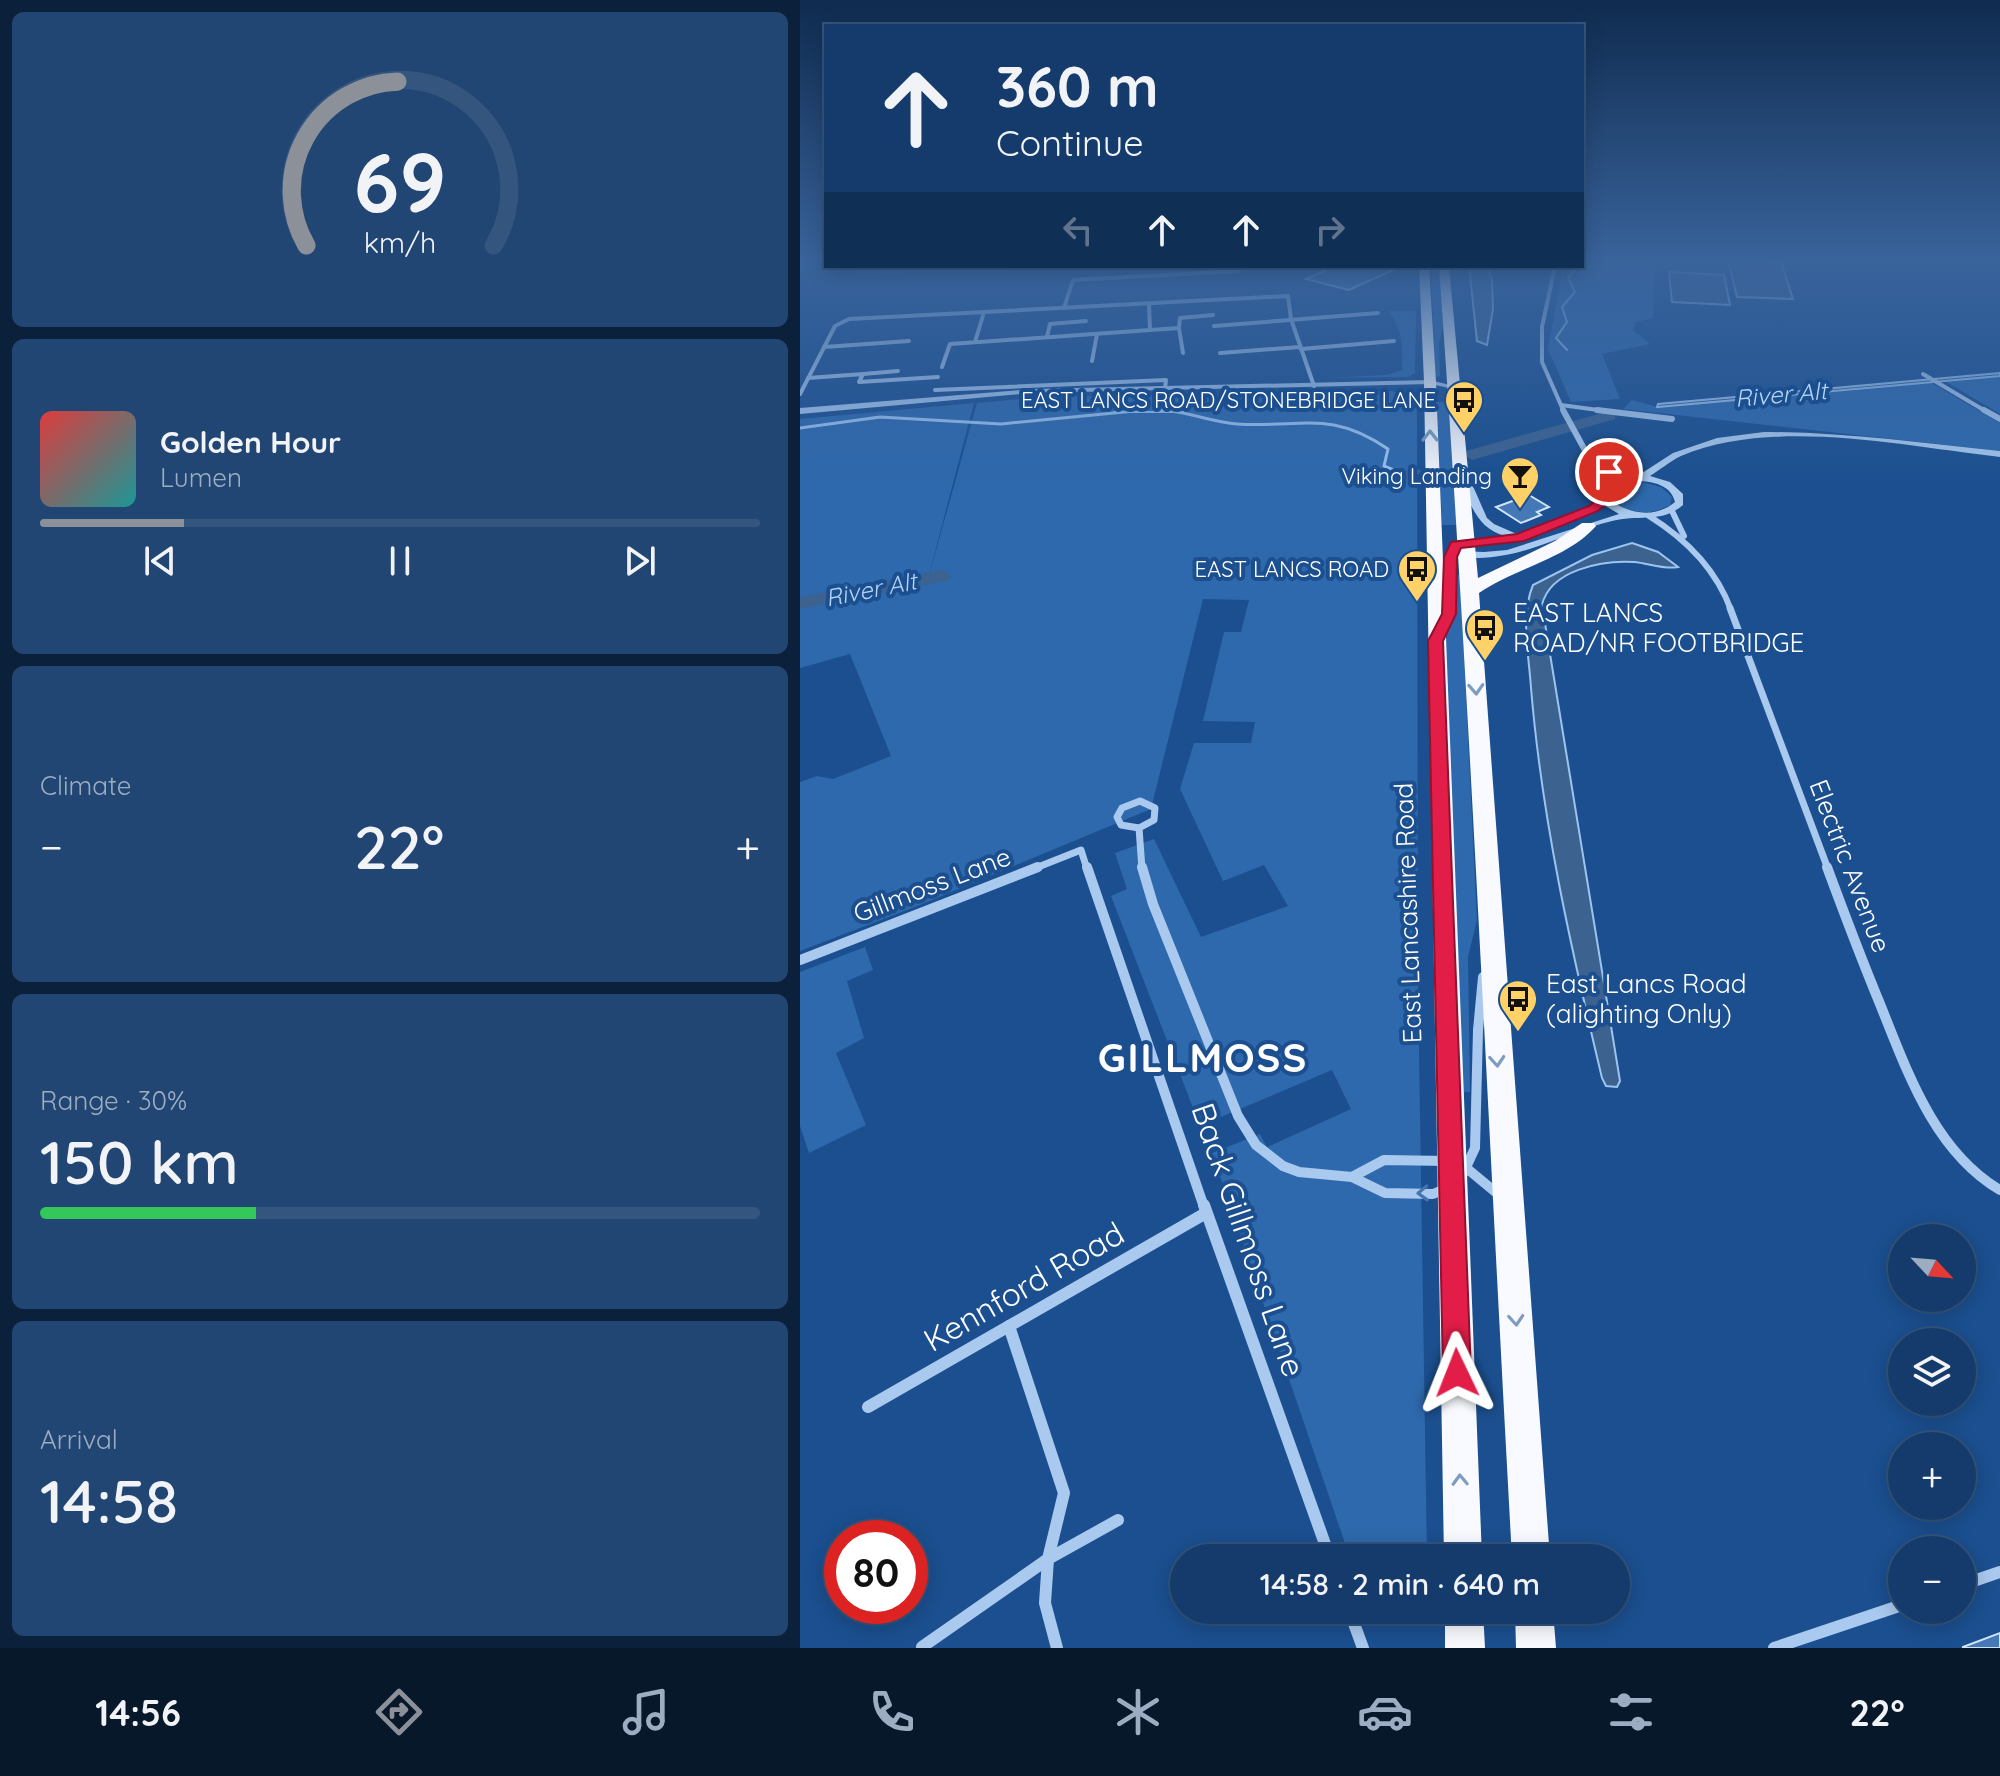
<!DOCTYPE html>
<meta charset="utf-8">
<style>
body{margin:0;font-family:Quicksand,sans-serif;background:#214673;color:#f1f3f6;height:100vh;display:flex;flex-direction:column;font-size:30px;white-space:nowrap}
*{box-sizing:border-box;margin:0}
p{font-size:26px;color:#9dadc1}
.icon{flex:none;width:44px;height:44px;fill:none;stroke:currentColor;stroke-width:2;stroke-linecap:round;stroke-linejoin:round}
.map{position:relative;flex:1;overflow:hidden}
.drawer{display:flex;flex-direction:column;gap:12px;padding:12px;background:#0b203b;width:800px}
.drawer>*{flex:none}
.top-card{position:absolute;left:24px;top:24px;width:760px;height:244px;border-radius:0px;box-shadow:0 4px 20px #0003,0 0 0 2px #33557e;background:#143b6b;color:#f1f3f6;overflow:hidden}
.needle{width:52px;rotate:116deg}
.tools{position:absolute;left:1088px;top:1224px;display:grid;gap:16px}
.tools a{display:grid;place-items:center;width:88px;height:88px;border-radius:50%;background:#143b6b;box-shadow:0 4px 20px #0003,0 0 0 2px #33557e;font-size:40px}
.speed{position:absolute;left:24px;top:1520px;display:flex;gap:16px;font-size:40px;font-weight:700;text-align:center}
.speed>*{display:grid;place-content:center;width:104px;height:104px;border-radius:50%;background:#143b6b;box-shadow:0 4px 20px #0003,0 0 0 2px #33557e;line-height:1}
.speed .limit{border:12px solid #d22;background:#fff;color:#111}
.pin{position:absolute;display:grid;place-items:center;width:68px;height:68px;color:#fff;margin:-34px;border:4px solid #fff;border-radius:50%;box-shadow:0 2px 8px #0007}
.me{position:absolute;width:88px;margin:-44px;rotate:358deg;stroke-linejoin:round;filter:drop-shadow(0 0 6px #0008)}
.turn{display:flex;align-items:center;gap:28px;height:168px;padding:0 40px;font-size:36px}
.turn .icon{width:104px;height:104px;stroke-width:2.5}
.turn b{display:block;font-size:56px;line-height:68px}
.lanes{display:flex;align-items:center;height:76px;padding:0 40px;background:#0003;justify-content:center;gap:40px;direction:ltr}
.lanes .off{opacity:.35}
.big{font-size:60px;font-weight:600;line-height:1.1}
.drawer .tile{flex:1;display:flex;flex-direction:column;justify-content:center;gap:12px;min-width:0;padding:0 28px;border-radius:12px;background:#214673}
.drawer .dial{align-items:center;gap:0}
.dial svg{height:208px;overflow:visible;fill:none;stroke:#33557e;stroke-width:7;stroke-linecap:round;text-anchor:middle}
.dial text{fill:#f1f3f6;stroke:none}
.song{display:flex;align-items:center;gap:24px}
.cover{width:96px;height:96px;border-radius:12px;background:linear-gradient(135deg,hsl(0 70% 55%),hsl(180 70% 35%))}
.played{height:8px;border-radius:4px;background:linear-gradient(90deg,#8c9099 20%,#33557e 20%)}
.keys{display:flex;justify-content:space-around;direction:ltr}
.heat{display:flex;justify-content:space-between;align-items:center;font-size:44px;direction:ltr}
.charge{height:12px;border-radius:6px;background:linear-gradient(90deg,#34c759 30%,#33557e 0)}
.trip{position:absolute;left:370px;top:1544px;width:460px;height:80px;border-radius:40px;background:#143b6b;box-shadow:0 4px 20px #0003,0 0 0 2px #33557e;font-weight:600;line-height:80px;text-align:center}
.dock{display:flex;height:128px;justify-content:space-around;align-items:center;background:#08182b;color:#9dadc1}
.dock .icon{width:56px;height:56px}
.dock .active{color:#8c9099}
.dock b{font-size:36px;color:#f1f3f6}
main{display:flex;flex:1;min-height:0}
.map>svg:first-child{display:block}
</style>
<main>
<section class="drawer">
<div class="tile dial"><svg viewBox="0 0 100 80">
<path d="M14 69A42 42 0 1 1 86 69"/>
<path d="M14 69A42 42 0 0 1 49 6" stroke="#8c9099"/>
<text x="50" y="56" font-size="32" font-weight="700">69</text>
<text x="50" y="72" font-size="11">km/h</text>
</svg></div>
<div class="tile">
<div class="song"><i class="cover"></i><div><b>Golden Hour</b><p>Lumen</p></div></div>
<div class="played"></div>
<div class="keys"><svg class="icon" aria-label="previous" viewBox="0 0 24 24"><path d="M18 5L8 12l10 7zM5 5v14"/></svg><svg class="icon" aria-label="pause" viewBox="0 0 24 24"><path d="M8 5v14M16 5v14"/></svg><svg class="icon" aria-label="next" viewBox="0 0 24 24"><path d="M6 5l10 7-10 7zM19 5v14"/></svg></div>
</div>
<div class="tile"><p>Climate</p>
<div class="heat"><a>−</a><b class="big">22°</b><a>+</a></div>
</div>
<div class="tile"><p>Range · 30%</p><b class="big">150 km</b><div class="charge"></div></div>
<div class="tile"><p>Arrival</p><b class="big">14:58</b></div>
</section>
<div class="map">
<svg width="1200" height="1648" viewBox="0 0 1200 1648">
<rect width="100%" height="100%" fill="#1b4f8f"/>
<g fill="#2e69ad">
<path d="M782,259H855L853,318L836,322L833,330L850,344L802,354L820,399L771,402L748,349L763,266H782Z"/>
<path d="M57,266H332L52,275Z"/>
<path d="M631,266H640L643,325L639,344L640,376L635,377Z"/>
<path d="M588,311H616L615,373L608,377L520,378L587,375L602,370C603,347 603,329 588,311Z"/>
<path d="M1200,376V414L1145,381Z"/>
<path d="M1130,382L1200,423V451L823,409L832,400L858,407Z"/>
<path d="M592,391L617,397L618,987L627,1558H550L412,1153L460,1134L467,1147L551,1109L532,1070L400,1126L311,896L327,889L315,853L354,839L401,937L488,906L464,865L423,881L380,789L394,743H451L455,722L403,721L424,632H441L449,600L403,599L351,809L120,905L0,951V782L17,776L33,779L91,756L50,654L0,668V419L174,403L128,579L177,403L243,397Z"/>
<path d="M637,402H648L658,525H642Z"/>
<path d="M842,482L861,487L872,497L870,505C852,516 829,514 812,501L811,491L822,483Z"/>
<path d="M655,575H660L677,920L668,957L670,1092H662L644,639L652,618Z"/>
<path d="M65,947L73,970L47,981L64,1038L36,1053L66,1125L9,1153L0,1126V972Z"/>
<path d="M567,1610H628V1623L570,1619Z"/>
</g>
<g fill="#3c6290" stroke="#9cc4f0" stroke-width="2">
<path d="M928,260L981,262L993,299L937,297Z"/>
<path d="M669,266H687L692,280L693,309L687,345L677,341Z"/>
<path d="M869,272L924,275L930,305L872,302Z"/>
<path d="M1200,373V376L857,407L858,404Z"/>
<path d="M832,543L858,552L878,567C864,570 848,563 834,562C802,560 750,570 742,605L820,1081L817,1087L806,1086L802,1078C771,948 742,820 731,688C729,655 720,616 733,585L792,555Z"/>
</g>
<g fill="none" stroke-linecap="round" stroke-linejoin="round">
<g stroke="#9cc4f0" stroke-width="2">
<path d="M767,350L756,338L767,322L762,307L775,292L768,278L778,266"/>
<path d="M314,412H383"/>
</g>
<g stroke="#9cc4f0" stroke-width="3">
<path d="M357,410C385,410 410,422 437,424C501,428 529,409 588,449L584,466L605,475"/>
<path d="M0,428L80,417L201,424L345,410"/>
</g>
<g fill="#3c6290" fill-rule="evenodd">
<path d="M809,411L815,413V419L672,460L664,455L666,451Z"/>
<path d="M614,467L623,472L601,482L592,477Z"/>
<path d="M142,570L152,576L149,580L0,609V597Z"/>
</g>
</g>
<g fill="#4478b7" stroke="#cfe3fa" stroke-width="2">
<path d="M535,266H602L549,290L506,279Z"/>
<path d="M729,495L749,507L737,512L741,515L721,523L696,507Z"/>
<path d="M1200,1633V1648H1163V1647Z"/>
</g>
<g fill="none" stroke-linecap="round" stroke-linejoin="round">
<g stroke="#a9c9ee" stroke-width="4">
<path d="M755,266L742,327V362L764,412"/>
<path d="M264,308L273,280L438,271L441,266"/>
<path d="M414,326L578,313"/>
<path d="M379,328L383,353"/>
<path d="M350,330L379,328L380,318L413,315"/>
<path d="M247,337L250,324L286,321"/>
<path d="M175,342L184,312"/>
<path d="M24,347L109,341"/>
<path d="M501,349L594,341"/>
<path d="M420,353L500,347"/>
<path d="M292,361L297,334"/>
<path d="M142,367L150,344L350,330L349,304"/>
<path d="M63,374L98,371"/>
<path d="M1123,374L1187,412"/>
<path d="M8,378L63,374L59,382L138,377"/>
<path d="M135,390L366,380L365,388"/>
<path d="M0,394L35,326L49,319L488,296L491,319L514,386"/>
<path d="M761,405L813,412"/>
</g>
<g stroke="#a9c9ee" stroke-width="6">
<path d="M763,410L805,487"/>
<path d="M797,410L872,419"/>
<path d="M1184,410L1200,419"/>
<path d="M796,464L822,479"/>
<path d="M872,511L884,536"/>
<path d="M849,516C886,539 916,569 931,610"/>
</g>
<g stroke="#a9c9ee" stroke-width="7">
<path d="M930,608L1028,869"/>
<path d="M340,801L355,808L354,820L339,828L321,825L317,817L322,808Z"/>
<path d="M339,828L342,869"/>
<path d="M233,869L281,850L287,869"/>
</g>
<g stroke="#a9c9ee" stroke-width="10">
<path d="M287,867L404,1207"/>
<path d="M342,867L353,904L438,1116L456,1145L483,1166L499,1172L552,1177L585,1193L633,1194L645,1189"/>
<path d="M1027,867C1044,913 1061,958 1080,1004C1107,1071 1134,1151 1200,1190"/>
<path d="M0,960L238,867"/>
<path d="M664,1166L699,1195"/>
<path d="M662,1176L675,1148L678,1030L683,977"/>
<path d="M552,1177L584,1160L647,1161"/>
</g>
<g stroke="#a9c9ee" stroke-width="12">
<path d="M404,1205L530,1558"/>
<path d="M209,1326L264,1493L248,1559L245,1603L257,1648"/>
<path d="M68,1407L406,1213"/>
<path d="M1162,1585L1200,1572"/>
<path d="M549,1610L563,1648"/>
<path d="M122,1647L248,1559L318,1520"/>
<path d="M974,1648L1102,1605"/>
</g>
<g fill="#a9c9ee" fill-rule="evenodd">
<path d="M630,380L658,387L654,389L630,384L233,393L0,414V408L233,389Z"/>
<path d="M964,432C1043,432 1121,443 1200,451V457C1103,446 973,417 881,456C870,461 860,470 850,476L870,482L883,494V505C861,524 838,514 812,521C759,534 713,566 656,556L655,614L642,639L638,640L632,637L643,614L645,557L652,542L706,536C672,528 669,495 655,468L657,466L665,468L687,518L694,524L719,535L791,506L799,499L798,491L809,480L839,475L873,453L917,438ZM837,481C853,481 871,485 875,502C855,519 828,514 809,499L808,492L815,484ZM804,505L819,514L707,550L684,552L658,551L660,547L724,540L797,510Z"/>
</g>
<g fill="#f8faff" fill-rule="evenodd">
<path d="M619,266H629L636,382L682,1558H644L624,382Z"/>
<path d="M639,266H649L678,578L755,541L782,523H794L796,526C767,559 715,568 679,593L750,1558H712C688,1127 670,696 639,266Z"/>
<path d="M645,1610H683L685,1648H645Z"/>
<path d="M715,1610H753L756,1648H716Z"/>
</g>
</g>
<defs><path id="oneway-chevron" d="M-2-3.5L2.5 0L-2 3.5" fill="none" stroke-width="1.6" stroke-linecap="round" stroke-linejoin="round" transform="scale(2)"/></defs>
<g stroke="#7e9cc1">
<use href="#oneway-chevron" transform="translate(630 436) rotate(-90)"/>
<use href="#oneway-chevron" transform="translate(676 689) rotate(87)"/>
<use href="#oneway-chevron" transform="translate(697 1061) rotate(86)"/>
<use href="#oneway-chevron" transform="translate(716 1320) rotate(86)"/>
<use href="#oneway-chevron" transform="translate(660 1480) rotate(-92)"/>
</g>
<use stroke="#4674ac" href="#oneway-chevron" transform="translate(623 1193) rotate(178)"/>
<linearGradient id="sky" x2="0" y2="1"><stop stop-color="#0f2b4f"/><stop offset="0.53" stop-color="#39639b"/><stop offset="1" stop-color="#39639b" stop-opacity="0"/></linearGradient>
<rect width="1200" height="489" fill="url(#sky)"/>
<path fill="#e11d48" stroke="#92132f" stroke-width="2" d="M796,461L815,472L806,475L812,487L811,500L798,511L724,541L661,548L657,557L656,614L643,641L671,1373L667,1382L657,1386L647,1382L643,1373L628,641L642,614L644,557L651,542L717,534L789,506L798,499L799,487L790,464Z"/>
<defs>
<symbol id="bus-pin" viewBox="-11 -11 22 30"><path d="M0 17L-7.5 6A9.5 9.5 0 1 1 7.5 6Z" fill="#ffd166" stroke="#1b4f8f"/><path d="M-5-6H5V4H4V6H2V4H-2V6H-4V4H-5ZM-3.5-4V0h7V-4ZM-3.5 1.2v1.5H-2V1.2ZM2 1.2v1.5H3.5V1.2Z" fill="#111"/></symbol>
<symbol id="bar-pin" viewBox="-11 -11 22 30"><path d="M0 17L-7.5 6A9.5 9.5 0 1 1 7.5 6Z" fill="#ffd166" stroke="#1b4f8f"/><path d="M-6-5H6L.8 .8V4.5H3.5V6h-7V4.5H-.8V.8Z" fill="#111"/></symbol>
</defs>
<g fill-rule="evenodd">
<use href="#bus-pin" x="642" y="378" width="44" height="60"/>
<use href="#bar-pin" x="698" y="454" width="44" height="60"/>
<use href="#bus-pin" x="595" y="547" width="44" height="60"/>
<use href="#bus-pin" x="663" y="606" width="44" height="60"/>
<use href="#bus-pin" x="696" y="977" width="44" height="60"/>
</g>
<g text-anchor="middle" stroke-width="8" stroke-linejoin="round" paint-order="stroke">
<g font-size="22" fill="#fff" stroke="#1b4f8f" text-anchor="end">
<text x="636" y="408">EAST LANCS ROAD/STONEBRIDGE LANE</text>
<text x="692" y="484">Viking Landing</text>
<text x="589" y="577">EAST LANCS ROAD</text>
</g>
<g font-size="24" font-style="italic" fill="#b5d3f5" stroke="#1b4f8f">
<text transform="translate(981 395) rotate(-5)" y="8">River Alt</text>
<text transform="translate(71 590) rotate(-11)" y="8">River Alt</text>
</g>
<g font-size="26" fill="#fff" stroke="#1b4f8f" text-anchor="start">
<text x="713" y="622">EAST LANCS<tspan x="713" dy="30">ROAD/NR FOOTBRIDGE</tspan></text>
<text x="746" y="993">East Lancs Road<tspan x="746" dy="30">(alighting Only)</tspan></text>
</g>
<g font-size="26" fill="#fff" stroke="#1b4f8f">
<text transform="translate(1050 866) rotate(69)" y="9">Electric Avenue</text>
<text transform="translate(132 885) rotate(-21)" y="9">Gillmoss Lane</text>
<text transform="translate(608 913) rotate(-92)" y="9">East Lancashire Road</text>
</g>
<g font-size="32" fill="#fff" stroke="#1b4f8f">
<text transform="translate(448 1240) rotate(71)" y="11">Back Gillmoss Lane</text>
<text transform="translate(224 1287) rotate(-30)" y="11">Kennford Road</text>
</g>
<g font-size="40" font-weight="bold" letter-spacing="2" fill="#fff" stroke="#1b4f8f">
<text x="403" y="1072">GILLMOSS</text>
</g>
</g>
</svg>
<div class="tools">
<a><svg class="needle" viewBox="-14 -14 28 28"><path d="M0-13l5 13h-10z" fill="#e53935"/><path d="M0 13l5-13h-10z" fill="#9dadc1"/></svg></a>
<a><svg class="icon" aria-label="layers" viewBox="0 0 24 24"><path d="M12 4l9 5-9 5-9-5zM3 14l9 5 9-5"/></svg></a>
<a>+</a>
<a>−</a>
</div>
<div class="speed"><div class="limit">80</div></div>
<div class="pin" style="left:809px;top:472px;background:#d93025"><svg class="icon" aria-label="arrive" viewBox="0 0 24 24"><path d="M6 21V4h12l-3 4 3 4H6"/></svg></div>
<svg class="me" style="left:657px;top:1373px" viewBox="-20 -20 40 40"><path d="M0-17L14 15 0 8-14 15z" fill="#e11d48" stroke="#fff" stroke-width="4"/></svg>
<div class="trip">14:58 · 2 min · 640 m</div>
<div class="top-card">
<div class="turn"><svg class="icon" aria-label="ahead" viewBox="0 0 24 24"><path d="M12 20V5M6 11l6-6 6 6"/></svg><div><b>360 m</b>Continue</div></div>
<div class="lanes"><svg class="icon off" aria-label="left" viewBox="0 0 24 24"><path d="M17 20v-9H6M10 6l-5 5 5 5"/></svg><svg class="icon" aria-label="ahead" viewBox="0 0 24 24"><path d="M12 20V5M6 11l6-6 6 6"/></svg><svg class="icon" aria-label="ahead" viewBox="0 0 24 24"><path d="M12 20V5M6 11l6-6 6 6"/></svg><svg class="icon off" aria-label="right" viewBox="0 0 24 24"><path d="M7 20v-9h11M14 6l5 5-5 5"/></svg></div>
</div>
</div>
</main>
<nav class="dock">
<b>14:56</b>
<svg class="icon active" aria-label="directions" viewBox="0 0 24 24"><path d="M12 3l9 9-9 9-9-9zM9 14v-3h6M13 9l2 2-2 2"/></svg>
<svg class="icon" aria-label="music" viewBox="0 0 24 24"><path d="M9 18V5l10-2v13"/><circle cx="6" cy="18" r="3"/><circle cx="16" cy="16" r="3"/></svg>
<svg class="icon" aria-label="phone" viewBox="0 0 24 24"><path d="M5 4h4l2 5-3 2q2 4 5 5l2-3 5 2v4C11 20 4 13 5 4z"/></svg>
<svg class="icon" aria-label="climate" viewBox="0 0 24 24"><path d="M12 3v18M4 7l16 10M4 17L20 7"/></svg>
<svg class="icon" aria-label="car" viewBox="0 0 24 24"><path d="M5 17H2v-5l4-1 3-4h7l3 4 3 1v5h-3M9 17h6M6 11h13"/><circle cx="7" cy="17" r="2"/><circle cx="17" cy="17" r="2"/></svg>
<svg class="icon" aria-label="filters" viewBox="0 0 24 24"><path d="M4 7h16M4 17h16"/><circle cx="9" cy="7" r="2"/><circle cx="15" cy="17" r="2"/></svg>
<b>22°</b>
</nav>
